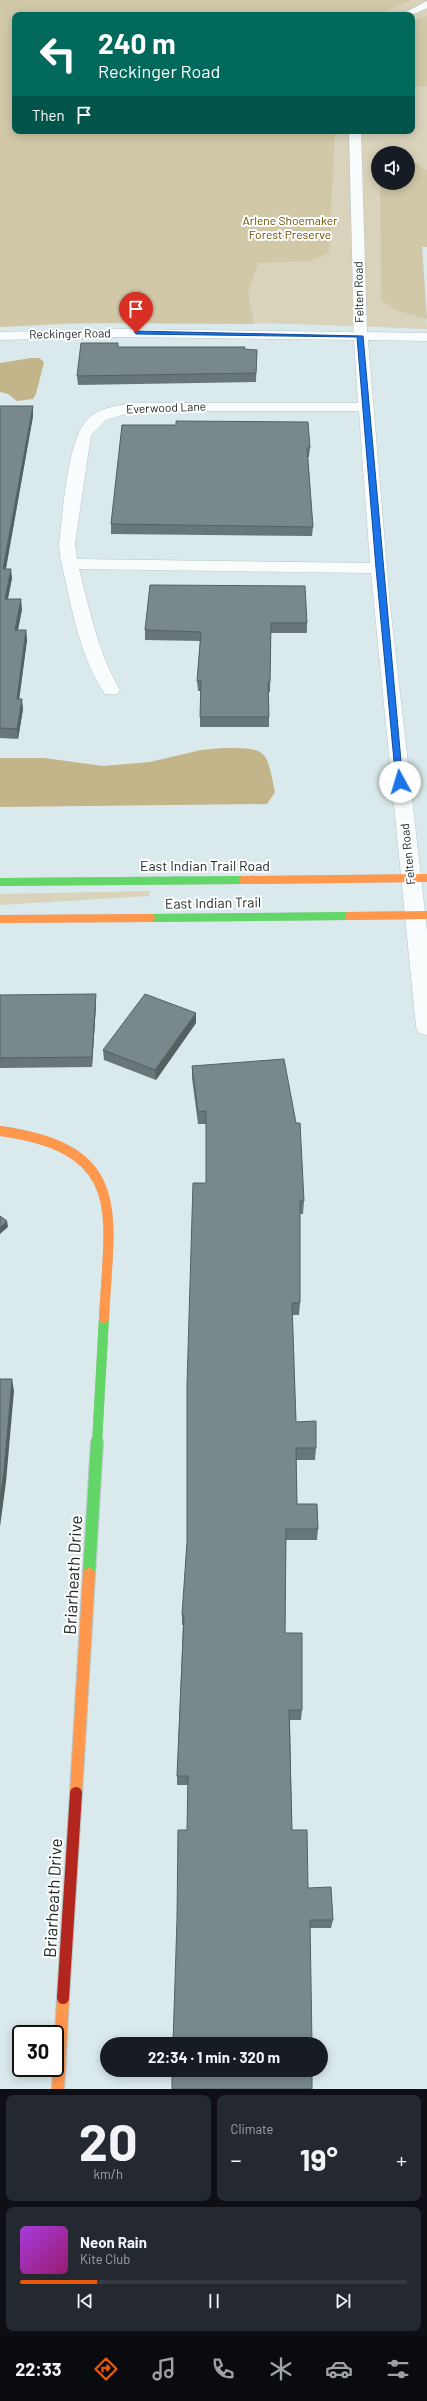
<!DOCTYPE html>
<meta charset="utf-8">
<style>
body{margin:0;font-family:Barlow,sans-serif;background:#242831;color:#f1f3f6;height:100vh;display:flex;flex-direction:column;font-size:15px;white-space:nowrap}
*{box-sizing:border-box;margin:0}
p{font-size:13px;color:#9ea1a6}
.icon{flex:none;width:22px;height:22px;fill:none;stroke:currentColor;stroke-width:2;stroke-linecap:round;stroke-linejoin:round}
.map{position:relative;height:2089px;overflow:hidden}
.side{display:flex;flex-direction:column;gap:6px;padding:6px;background:#0d0f14;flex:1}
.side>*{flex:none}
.guide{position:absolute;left:12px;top:12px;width:403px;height:122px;border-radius:8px;box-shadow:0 2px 10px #0003;background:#00695c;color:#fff;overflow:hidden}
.fabs{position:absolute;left:371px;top:146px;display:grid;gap:8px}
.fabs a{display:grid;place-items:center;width:44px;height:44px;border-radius:50%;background:#171b24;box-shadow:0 2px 10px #0003;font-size:20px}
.speed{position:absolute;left:12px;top:2025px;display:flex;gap:8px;font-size:20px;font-weight:700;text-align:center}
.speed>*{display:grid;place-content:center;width:52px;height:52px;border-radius:50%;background:#171b24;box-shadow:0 2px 10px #0003;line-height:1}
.speed .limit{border:2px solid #111;border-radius:6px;background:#fff;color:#111}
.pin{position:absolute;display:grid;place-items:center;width:34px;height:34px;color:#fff;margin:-41px -17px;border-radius:50% 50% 50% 0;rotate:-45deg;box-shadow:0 0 4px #0007}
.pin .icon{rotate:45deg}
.me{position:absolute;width:44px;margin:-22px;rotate:354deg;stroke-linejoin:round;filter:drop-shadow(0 0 3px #0008)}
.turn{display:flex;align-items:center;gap:14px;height:84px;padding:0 20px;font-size:18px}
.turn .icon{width:52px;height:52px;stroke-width:2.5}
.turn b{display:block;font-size:28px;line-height:34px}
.then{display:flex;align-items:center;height:38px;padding:0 20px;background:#0003;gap:8px;font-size:15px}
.big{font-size:30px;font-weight:700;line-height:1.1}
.side .widget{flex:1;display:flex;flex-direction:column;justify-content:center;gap:6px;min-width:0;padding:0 14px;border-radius:8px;background:#242831}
.side .dial{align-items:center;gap:0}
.dial b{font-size:52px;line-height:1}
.song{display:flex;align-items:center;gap:12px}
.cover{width:48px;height:48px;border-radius:6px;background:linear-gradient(135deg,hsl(280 70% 55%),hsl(320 70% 35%))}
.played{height:4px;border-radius:2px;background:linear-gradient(90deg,#ea580c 20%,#363941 20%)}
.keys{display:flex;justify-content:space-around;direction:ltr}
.heat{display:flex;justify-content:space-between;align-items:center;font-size:22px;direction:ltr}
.side .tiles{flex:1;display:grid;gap:6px;grid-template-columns:1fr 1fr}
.widget:last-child{grid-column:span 2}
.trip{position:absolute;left:100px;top:2037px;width:228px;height:40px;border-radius:20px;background:#171b24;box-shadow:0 2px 10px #0003;font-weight:700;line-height:40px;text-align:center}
.tabs{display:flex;height:64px;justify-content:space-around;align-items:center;background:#090b0e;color:#9ea1a6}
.tabs .icon{width:28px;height:28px}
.tabs .selected{color:#ea580c}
.tabs b{font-size:18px;color:#f1f3f6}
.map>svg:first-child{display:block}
</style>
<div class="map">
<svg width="427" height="2089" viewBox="0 0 427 2089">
<rect width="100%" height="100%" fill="#dae9eb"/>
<g fill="#d9d3bb" fill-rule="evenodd">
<path d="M0,0H427V247H422L427,329C285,323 142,319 0,327ZM15,15H412V131H15ZM378,153H408V183H378Z"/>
<path d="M150,891L149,896L0,905V894Z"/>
</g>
<g fill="#d1c8a8">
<path d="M0,0H411L378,15H15V131H335L329,253L311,261L258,263L248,293L254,324L70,323L0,327Z"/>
<path d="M427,16V86H412V22Z"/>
<path d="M408,158L427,171V247H422L427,319L395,310L381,300L380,183H408Z"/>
</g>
<g fill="#c3b48a">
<path d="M31,358H39L44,362L36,394L33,399L17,401L8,394L0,392V363Z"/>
<path d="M223,748C268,748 266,749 275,792L267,804L0,807V758H44L103,766L150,762L201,750Z"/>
</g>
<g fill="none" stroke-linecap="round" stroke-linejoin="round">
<defs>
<g id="street">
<path d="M427,1V8L412,15H400Z"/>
<path d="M349,131H361L367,332L427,333V341L368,340L390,605L427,930V1035L419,1033L416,1027L371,573L79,569C90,611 98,652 120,690L117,694H105C78,654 71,602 60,557L59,544C63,514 67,437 89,418C101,407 119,405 135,403H358L354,340L122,337L0,340V332L122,329L354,332ZM135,411H359L370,563L77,559L75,544L91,435L106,420Z"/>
</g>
<g id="fast-far2">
<path d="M0,882L243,880"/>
<path d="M151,918L349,916"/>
</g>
<path id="fast-far1" d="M97,1443L104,1318"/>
<path id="fast" d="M89,1574L97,1442"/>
<g id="slow-far2">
<path d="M243,880L427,878"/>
<path d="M349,916L427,915"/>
<path d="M0,919L151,918"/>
</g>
<path id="slow-far1" d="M0,1131C131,1149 109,1214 104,1318"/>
<g id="slow">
<path d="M76,1793L89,1574"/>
<path d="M58,2089L63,1998"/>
</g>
<path id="jam" d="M63,1998L76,1793"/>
</defs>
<use href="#street" stroke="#b9c6c7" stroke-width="1"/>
<use href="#fast-far2" stroke="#b9c6c7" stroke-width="8"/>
<use href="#fast-far1" stroke="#b9c6c7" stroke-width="10"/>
<use href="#fast" stroke="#b9c6c7" stroke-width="14"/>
<use href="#slow-far2" stroke="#b9c6c7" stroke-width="8"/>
<use href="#slow-far1" stroke="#b9c6c7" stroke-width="10"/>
<use href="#slow" stroke="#b9c6c7" stroke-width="14"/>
<use href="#jam" stroke="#b9c6c7" stroke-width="14"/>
<use href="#street" fill="#f9fcfc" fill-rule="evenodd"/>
<use href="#fast-far2" stroke="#63d668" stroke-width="8"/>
<use href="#fast-far1" stroke="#63d668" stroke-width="10"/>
<use href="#fast" stroke="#63d668" stroke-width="12"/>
<use href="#slow-far2" stroke="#ff974d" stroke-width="8"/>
<use href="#slow-far1" stroke="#ff974d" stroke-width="10"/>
<use href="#slow" stroke="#ff974d" stroke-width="12"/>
<use href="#jam" stroke="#b3261e" stroke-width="12"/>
</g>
<g fill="#687678">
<path d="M118,343V347L257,350L256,382L78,385L77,376Z"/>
<path d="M0,406H33V416L6,569L12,578L8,599L22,609L18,630H26L27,640L19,699L23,709L18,739L0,738Z"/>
<path d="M122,425L310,448L309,457H308L313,527L312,536L111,534V524Z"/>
<path d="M150,585L307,623V633H271L270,692H269V727H200V691H198L197,681L200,641L145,640V630Z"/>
<path d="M0,995L96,1004L92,1067L0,1068Z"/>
<path d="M196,1013V1023L156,1080L104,1060L103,1050Z"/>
<path d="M192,1066L304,1201L303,1214H300V1303L299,1315H292L296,1422L316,1448L315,1460H296L297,1504L318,1529L317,1540H286L285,1633L302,1710L301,1720H290L292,1830L308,1888L333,1920L331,1928H310L187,1830L188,1785H177V1776L183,1625H182V1615L187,1542L206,1183V1124H198L192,1078Z"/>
</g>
<g fill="#556061">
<path d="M33,406V416L4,578L3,569Z"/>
<path d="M11,569L12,578L6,608L5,599Z"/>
<path d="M21,599L22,609L16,640L15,630Z"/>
<path d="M26,630L27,640L18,708L17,699Z"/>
<path d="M22,699L23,709L18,739L17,729Z"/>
<path d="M96,994V1004L92,1067V1057Z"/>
<path d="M196,1013V1023L156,1080L155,1070Z"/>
<path d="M7,1221L8,1227L0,1234V1228Z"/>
<path d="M12,1379L14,1391L6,1482L0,1527V1500Z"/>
</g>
<g fill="#79898b" stroke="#556061">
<path d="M81,343H118V347H245L244,349L257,350L256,373L77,376Z"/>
<path d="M0,406H33L3,569H11L5,599H21L15,630H26L17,699H22L17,729L0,728Z"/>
<path d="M176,421L308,422L310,448H307L313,527L111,524L122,425H176Z"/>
<path d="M150,585L305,586L307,623H271L270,682H268L269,717H200L201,681H197L201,632L145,630Z"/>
<path d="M96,994L92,1057L0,1058V995Z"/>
<path d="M145,994L196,1013L155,1070L103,1050Z"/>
<path d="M284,1059L296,1123H300L304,1201H300V1303H292L296,1422L316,1421V1448H296L297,1504H317L318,1529H286L285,1633H302V1710H289L292,1830H307L308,1888L331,1887L333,1920H310L312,2044H173L177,1919L178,1830H187L188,1776H177L184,1615H182L187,1542V1385L193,1183H206V1111L198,1112L192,1066Z"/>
<path d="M0,1216L7,1221L0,1228Z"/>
<path d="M0,1379H12L4,1471L0,1500Z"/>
<rect x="172" y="2070" width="140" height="19"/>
</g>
<path fill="#1a73e8" stroke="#114b97" d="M134,331L363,336L403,784L396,782L376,568L357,337L136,334Z"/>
<g text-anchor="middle" stroke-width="4" stroke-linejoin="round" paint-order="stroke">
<g font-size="12" fill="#6c5000" stroke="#fff">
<text x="290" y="225">Arlene Shoemaker<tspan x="290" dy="14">Forest Preserve</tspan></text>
</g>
<g font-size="12" fill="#192425" stroke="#fff">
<text transform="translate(359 292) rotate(-91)" y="4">Felten Road</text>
<text transform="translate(70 334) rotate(-1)" y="4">Reckinger Road</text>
<text transform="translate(166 408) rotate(-2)" y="4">Everwood Lane</text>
<text transform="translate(408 854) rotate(-96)" y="4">Felten Road</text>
</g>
<g font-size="14" fill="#192425" stroke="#fff">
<text x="205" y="871">East Indian Trail Road</text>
<text transform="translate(213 903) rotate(-1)" y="5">East Indian Trail</text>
</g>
<g font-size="17" fill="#192425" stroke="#fff">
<text transform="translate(73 1575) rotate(-87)" y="6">Briarheath Drive</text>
<text transform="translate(53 1898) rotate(-87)" y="6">Briarheath Drive</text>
</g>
</g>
</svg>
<div class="fabs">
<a><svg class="icon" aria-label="sound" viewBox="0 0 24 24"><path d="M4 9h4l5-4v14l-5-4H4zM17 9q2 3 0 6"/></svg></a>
</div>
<div class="speed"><div class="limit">30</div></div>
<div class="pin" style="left:136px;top:333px;background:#d93025"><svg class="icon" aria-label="arrive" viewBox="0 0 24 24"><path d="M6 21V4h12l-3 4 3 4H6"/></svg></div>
<svg class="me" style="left:400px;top:782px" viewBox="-20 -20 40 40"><circle r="19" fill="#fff"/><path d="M0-13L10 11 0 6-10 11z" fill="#1a73e8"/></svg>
<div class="trip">22:34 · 1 min · 320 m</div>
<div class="guide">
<div class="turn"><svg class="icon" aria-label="left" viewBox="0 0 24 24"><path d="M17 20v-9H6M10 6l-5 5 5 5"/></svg><div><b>240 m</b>Reckinger Road</div></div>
<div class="then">Then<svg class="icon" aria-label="arrive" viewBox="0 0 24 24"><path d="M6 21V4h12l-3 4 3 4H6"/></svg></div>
</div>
</div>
<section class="side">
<div class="tiles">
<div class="widget dial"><b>20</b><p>km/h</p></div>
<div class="widget"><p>Climate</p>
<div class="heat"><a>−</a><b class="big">19°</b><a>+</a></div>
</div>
<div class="widget">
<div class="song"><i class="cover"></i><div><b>Neon Rain</b><p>Kite Club</p></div></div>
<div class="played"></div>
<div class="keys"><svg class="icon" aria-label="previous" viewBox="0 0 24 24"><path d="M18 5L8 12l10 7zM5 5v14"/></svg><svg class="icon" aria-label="pause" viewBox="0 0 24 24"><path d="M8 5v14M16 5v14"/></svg><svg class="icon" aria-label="next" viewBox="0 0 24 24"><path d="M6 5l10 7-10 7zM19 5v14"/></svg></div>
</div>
</div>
</section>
<nav class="tabs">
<b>22:33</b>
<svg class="icon selected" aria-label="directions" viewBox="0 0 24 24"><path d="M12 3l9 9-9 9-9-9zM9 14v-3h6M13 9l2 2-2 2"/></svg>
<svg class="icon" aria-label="music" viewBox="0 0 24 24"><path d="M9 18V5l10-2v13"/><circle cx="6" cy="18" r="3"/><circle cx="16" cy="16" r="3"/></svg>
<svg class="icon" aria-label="phone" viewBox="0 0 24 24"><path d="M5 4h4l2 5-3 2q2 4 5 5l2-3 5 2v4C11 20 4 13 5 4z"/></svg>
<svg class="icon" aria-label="climate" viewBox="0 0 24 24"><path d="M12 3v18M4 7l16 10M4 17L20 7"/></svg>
<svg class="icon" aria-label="car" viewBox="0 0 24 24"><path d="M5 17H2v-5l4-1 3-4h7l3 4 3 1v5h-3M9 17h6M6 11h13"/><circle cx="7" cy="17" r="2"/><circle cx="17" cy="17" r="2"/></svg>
<svg class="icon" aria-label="filters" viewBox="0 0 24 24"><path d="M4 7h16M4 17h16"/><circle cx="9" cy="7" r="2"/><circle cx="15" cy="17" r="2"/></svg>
</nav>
